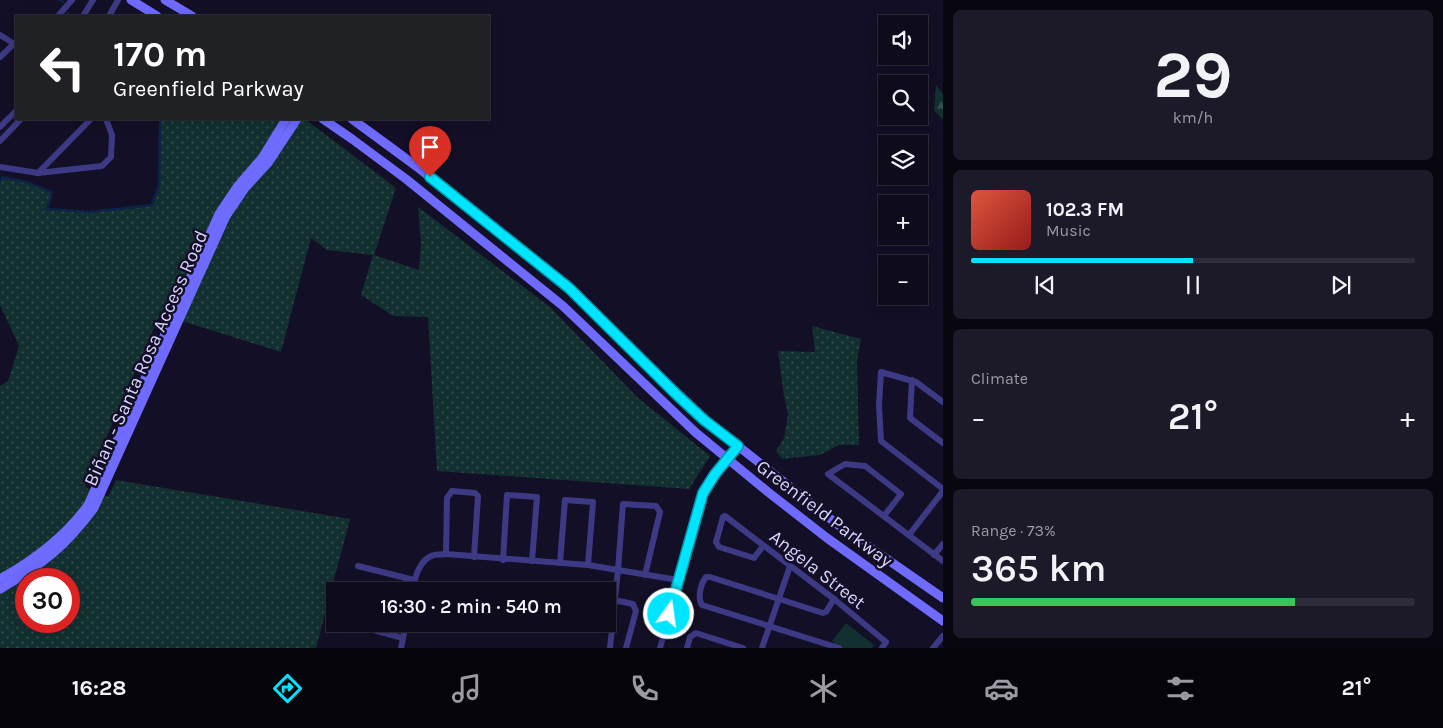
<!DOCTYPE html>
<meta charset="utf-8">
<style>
body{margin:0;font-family:Karla,sans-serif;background:#1c1929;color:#f1f3f6;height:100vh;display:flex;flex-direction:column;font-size:19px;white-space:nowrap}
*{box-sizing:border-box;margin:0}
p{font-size:16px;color:#9b9ba3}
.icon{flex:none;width:28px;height:28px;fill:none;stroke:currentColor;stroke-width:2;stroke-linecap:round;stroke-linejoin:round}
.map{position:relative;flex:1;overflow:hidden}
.details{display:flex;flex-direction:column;gap:10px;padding:10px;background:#08060f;width:500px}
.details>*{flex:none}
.top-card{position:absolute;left:15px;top:15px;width:475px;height:105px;border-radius:0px;box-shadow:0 2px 12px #0003,0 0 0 1px #2e2b3b;background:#202124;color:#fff;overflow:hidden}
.tools{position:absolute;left:878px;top:15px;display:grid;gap:10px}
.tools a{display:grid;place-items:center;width:50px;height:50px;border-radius:0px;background:#0e0b1c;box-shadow:0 2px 12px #0003,0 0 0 1px #2e2b3b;font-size:25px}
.speed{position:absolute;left:15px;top:568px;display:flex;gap:10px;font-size:25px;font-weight:700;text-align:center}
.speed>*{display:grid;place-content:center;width:65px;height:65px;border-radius:50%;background:#0e0b1c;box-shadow:0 2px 12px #0003,0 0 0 1px #2e2b3b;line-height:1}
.speed .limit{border:8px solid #d22;background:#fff;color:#111}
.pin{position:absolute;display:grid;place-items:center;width:42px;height:42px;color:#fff;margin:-51px -21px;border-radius:50% 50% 50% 0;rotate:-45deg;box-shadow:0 0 5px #0007}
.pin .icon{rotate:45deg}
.me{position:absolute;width:55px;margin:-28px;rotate:14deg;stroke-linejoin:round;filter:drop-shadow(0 0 4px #0008)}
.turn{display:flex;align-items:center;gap:18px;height:105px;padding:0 15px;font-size:22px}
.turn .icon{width:65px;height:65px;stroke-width:2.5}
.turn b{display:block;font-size:35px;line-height:42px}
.big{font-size:38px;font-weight:600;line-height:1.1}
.details .widget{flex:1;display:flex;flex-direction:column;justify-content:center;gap:8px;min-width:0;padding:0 18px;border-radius:8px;background:#1c1929}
.details .dial{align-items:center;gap:0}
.dial b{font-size:65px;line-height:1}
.song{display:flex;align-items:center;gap:15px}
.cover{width:60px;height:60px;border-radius:8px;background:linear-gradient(135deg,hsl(10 70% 55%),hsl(0 70% 35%))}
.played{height:5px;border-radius:2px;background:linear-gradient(90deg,#00e5ff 50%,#2e2b3b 50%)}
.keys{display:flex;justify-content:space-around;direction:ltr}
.heat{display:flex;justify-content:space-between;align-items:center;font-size:28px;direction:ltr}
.charge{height:8px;border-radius:4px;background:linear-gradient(90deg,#34c759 73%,#2e2b3b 0)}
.trip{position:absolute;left:326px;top:582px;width:290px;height:50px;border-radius:0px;background:#0e0b1c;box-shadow:0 2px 12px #0003,0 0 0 1px #2e2b3b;font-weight:600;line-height:50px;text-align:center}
.menu{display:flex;height:80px;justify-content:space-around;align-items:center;background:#06040b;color:#9b9ba3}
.menu .icon{width:35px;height:35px}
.menu .active{color:#00e5ff}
.menu b{font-size:22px;color:#f1f3f6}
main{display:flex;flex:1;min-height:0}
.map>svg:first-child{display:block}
</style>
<main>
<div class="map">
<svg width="943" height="648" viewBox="0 0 943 648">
<defs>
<pattern id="grass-dots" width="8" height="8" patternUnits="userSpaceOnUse" patternTransform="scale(1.25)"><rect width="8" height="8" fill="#12302f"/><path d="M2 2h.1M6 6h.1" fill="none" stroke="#344d4e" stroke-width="1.8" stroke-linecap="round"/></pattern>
<pattern id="forest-firs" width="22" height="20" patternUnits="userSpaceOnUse" patternTransform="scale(1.25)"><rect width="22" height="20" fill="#12302f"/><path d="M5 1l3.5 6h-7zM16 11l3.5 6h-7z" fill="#344d4e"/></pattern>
</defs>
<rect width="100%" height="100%" fill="#130f26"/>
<g fill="url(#grass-dots)" fill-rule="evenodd">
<path d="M160,119H305L396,188L374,255L419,270L421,243L418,207L550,307L637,397L710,456L689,489L437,471L428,317L393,316L361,295L373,255L327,250L311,238L281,352L160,314L85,487L108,497L116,480L350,519L316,648H0V386L8,381L19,346L0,305V182L2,177L26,182L52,192L47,209L90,212L152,205L159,186ZM26,579H69V621H26Z"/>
<path d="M812,326L861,339L857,360L859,445H839L820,455L782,459L776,451L784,438L788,414L784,396L778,351L815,352Z"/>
</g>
<path fill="url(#forest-firs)" d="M936,85L943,94V120L934,110Z"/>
<path fill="#12302f" d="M846,623L874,645L872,648H842L832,641Z"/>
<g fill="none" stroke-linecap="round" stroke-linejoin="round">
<g stroke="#0c2248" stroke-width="2.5">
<path d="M60,0L63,2"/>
<path d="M68,13V16"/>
<path d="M0,182L2,177L26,182L52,192L47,209L90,212L152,205L159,186L160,119"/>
</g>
<g stroke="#3d3a85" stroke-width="6">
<path d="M58,16L72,0"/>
<path d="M83,16L93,0"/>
<path d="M109,16L118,0"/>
<path d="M0,35L16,45"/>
<path d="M0,57L16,42"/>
<path d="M0,127L16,111"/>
<path d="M0,141L21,119"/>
<path d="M0,167L38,173L102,166L111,157L112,135L106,119"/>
<path d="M38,173L91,119"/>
<path d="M912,380L910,418L943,443"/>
<path d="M943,402L916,382L881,372L879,405L881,441L943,489"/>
<path d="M884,516L901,494L865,466L845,464L828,474L943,561"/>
<path d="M909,535L943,491"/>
<path d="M763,546L754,558L719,547L716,542L723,517L725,516L834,599L886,642L882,648"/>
<path d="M934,555L943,544"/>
<path d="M474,557L478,496L475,493L452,491L447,498L446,554L588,565L678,580"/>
<path d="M503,560L507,495L537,497L532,561"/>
<path d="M560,563L565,500L593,502L588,565"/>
<path d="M358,566L414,580"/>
<path d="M412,591C415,578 419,559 434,555C437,554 442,555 446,554"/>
<path d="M834,599L826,612L823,613L710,577H706C701,583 697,598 702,605L839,648"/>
<path d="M614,600L633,604L636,611L626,648"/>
<path d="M351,624L403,638"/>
<path d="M401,648L406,624"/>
<path d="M610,648L618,570L623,504L656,506L660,512L645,575"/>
<path d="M660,648L703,493L715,474L738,446"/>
<path d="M687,648L690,637L696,633L743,648"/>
<path d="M762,648L790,566"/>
<path d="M933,648L943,636"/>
</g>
<g stroke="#6f6bff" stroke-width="9">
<path d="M131,0L157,16"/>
<path d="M165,0L192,16"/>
<path d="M323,119L352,139L406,179L563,306L695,432L768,492L827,538L943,621"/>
<path d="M352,119L416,166L569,288L704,419L842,528L943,598"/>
<path d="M0,579C34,560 65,537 88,505L219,214L237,187L262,158L286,119"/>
<path d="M0,589C42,565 65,547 94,508L226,216L245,188L268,163L297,119"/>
</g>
</g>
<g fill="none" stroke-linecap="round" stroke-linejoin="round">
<defs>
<path id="route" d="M430,177L569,288L675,393L704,420L738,446L715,474L703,493L669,614"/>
</defs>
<use href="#route" stroke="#0095a6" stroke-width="12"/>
<use href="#route" stroke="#00e5ff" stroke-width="9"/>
</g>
<g text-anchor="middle" stroke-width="5" stroke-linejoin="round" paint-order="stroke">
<g font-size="19" fill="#d9d4ff" stroke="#130f26">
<text transform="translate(145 358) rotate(-66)" y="7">Biñan - Santa Rosa Access Road</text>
<text transform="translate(825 513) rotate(37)" y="7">Greenfield Parkway</text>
<text transform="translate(818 569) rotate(38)" y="7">Angela Street</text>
</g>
</g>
</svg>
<div class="tools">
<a><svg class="icon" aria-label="sound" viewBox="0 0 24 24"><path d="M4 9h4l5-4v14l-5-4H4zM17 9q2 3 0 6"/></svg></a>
<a><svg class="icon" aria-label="search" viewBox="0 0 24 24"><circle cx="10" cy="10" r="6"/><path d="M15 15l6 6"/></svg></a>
<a><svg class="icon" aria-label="layers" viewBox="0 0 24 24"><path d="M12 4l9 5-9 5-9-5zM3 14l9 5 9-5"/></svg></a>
<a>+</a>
<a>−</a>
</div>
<div class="speed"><div class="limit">30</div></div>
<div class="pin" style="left:430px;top:177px;background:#d93025"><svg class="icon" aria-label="arrive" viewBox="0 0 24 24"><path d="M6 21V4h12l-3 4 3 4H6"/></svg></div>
<svg class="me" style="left:669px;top:614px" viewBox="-20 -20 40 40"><circle r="17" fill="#00e5ff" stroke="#fff" stroke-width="3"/><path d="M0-11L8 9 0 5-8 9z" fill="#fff"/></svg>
<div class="trip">16:30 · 2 min · 540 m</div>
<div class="top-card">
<div class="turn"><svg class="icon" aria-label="left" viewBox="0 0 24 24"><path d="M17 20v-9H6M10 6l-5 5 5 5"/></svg><div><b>170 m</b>Greenfield Parkway</div></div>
</div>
</div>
<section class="details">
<div class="widget dial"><b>29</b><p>km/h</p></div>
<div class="widget">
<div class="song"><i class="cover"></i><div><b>102.3 FM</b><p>Music</p></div></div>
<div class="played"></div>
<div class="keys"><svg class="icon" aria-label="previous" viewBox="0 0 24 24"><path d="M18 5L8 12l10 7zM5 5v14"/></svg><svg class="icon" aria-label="pause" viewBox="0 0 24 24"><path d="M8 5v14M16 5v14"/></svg><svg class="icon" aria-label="next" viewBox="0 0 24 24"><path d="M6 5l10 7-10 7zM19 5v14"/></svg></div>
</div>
<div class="widget"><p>Climate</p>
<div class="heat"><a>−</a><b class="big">21°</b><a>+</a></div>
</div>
<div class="widget"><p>Range · 73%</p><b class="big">365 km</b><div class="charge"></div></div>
</section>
</main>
<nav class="menu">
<b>16:28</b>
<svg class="icon active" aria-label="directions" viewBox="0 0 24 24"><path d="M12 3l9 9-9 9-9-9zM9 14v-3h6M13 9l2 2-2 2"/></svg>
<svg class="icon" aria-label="music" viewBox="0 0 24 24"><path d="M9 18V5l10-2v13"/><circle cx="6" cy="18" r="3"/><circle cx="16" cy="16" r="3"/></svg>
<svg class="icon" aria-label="phone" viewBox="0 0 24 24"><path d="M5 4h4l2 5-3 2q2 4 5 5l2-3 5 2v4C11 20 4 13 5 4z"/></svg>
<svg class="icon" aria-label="climate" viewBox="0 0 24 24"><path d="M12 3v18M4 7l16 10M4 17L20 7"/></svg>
<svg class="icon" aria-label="car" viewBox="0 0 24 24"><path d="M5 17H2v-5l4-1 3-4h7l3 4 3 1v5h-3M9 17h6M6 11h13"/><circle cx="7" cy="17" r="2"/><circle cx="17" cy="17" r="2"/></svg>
<svg class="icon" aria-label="filters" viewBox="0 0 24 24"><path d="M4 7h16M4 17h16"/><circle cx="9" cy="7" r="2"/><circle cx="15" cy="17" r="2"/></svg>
<b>21°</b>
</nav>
